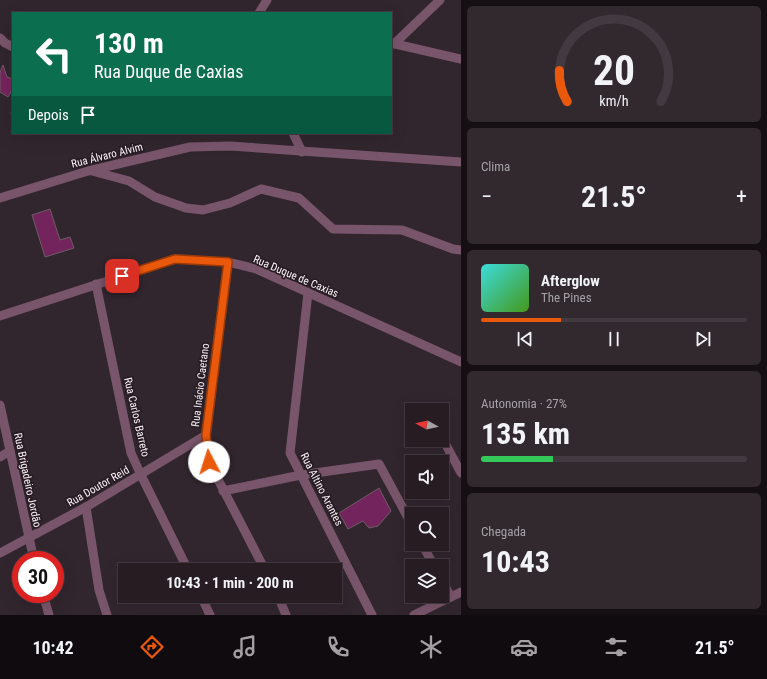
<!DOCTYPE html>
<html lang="pt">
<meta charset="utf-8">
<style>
body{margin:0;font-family:"Roboto Condensed",sans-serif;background:#32292f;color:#f1f3f6;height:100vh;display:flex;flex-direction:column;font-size:15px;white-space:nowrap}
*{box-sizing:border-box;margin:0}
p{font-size:13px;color:#a4a1a5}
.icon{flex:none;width:22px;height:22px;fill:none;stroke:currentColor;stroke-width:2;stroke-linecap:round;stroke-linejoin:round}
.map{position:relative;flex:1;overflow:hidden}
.sheet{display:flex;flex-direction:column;gap:6px;padding:6px;background:#150f13;width:306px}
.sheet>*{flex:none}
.banner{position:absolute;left:12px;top:12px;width:380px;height:122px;border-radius:0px;box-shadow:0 4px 16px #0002,0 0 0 1px #423a40;background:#0b6e4f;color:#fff;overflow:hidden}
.needle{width:26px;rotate:278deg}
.tools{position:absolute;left:405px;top:403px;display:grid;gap:8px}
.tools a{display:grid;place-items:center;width:44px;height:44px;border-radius:0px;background:#261c22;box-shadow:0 4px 16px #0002,0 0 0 1px #423a40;font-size:20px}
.speed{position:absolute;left:12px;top:551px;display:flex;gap:8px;font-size:20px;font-weight:700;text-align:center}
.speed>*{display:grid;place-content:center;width:52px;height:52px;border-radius:50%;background:#261c22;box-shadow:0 4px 16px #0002,0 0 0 1px #423a40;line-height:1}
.speed .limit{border:6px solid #d22;background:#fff;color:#111}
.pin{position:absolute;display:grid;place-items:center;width:34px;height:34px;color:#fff;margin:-17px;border-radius:8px;box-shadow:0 2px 6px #0006}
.me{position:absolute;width:44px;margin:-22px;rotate:355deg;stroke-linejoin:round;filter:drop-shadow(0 0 3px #0008)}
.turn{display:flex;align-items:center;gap:14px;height:84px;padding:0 16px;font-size:18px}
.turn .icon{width:52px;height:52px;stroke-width:2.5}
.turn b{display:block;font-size:28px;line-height:34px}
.then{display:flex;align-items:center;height:38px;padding:0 16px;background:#0003;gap:8px;font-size:15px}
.big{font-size:30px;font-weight:700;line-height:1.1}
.sheet .card{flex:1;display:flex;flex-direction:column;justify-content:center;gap:6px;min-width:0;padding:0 14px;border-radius:6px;background:#32292f}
.sheet .dial{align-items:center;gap:0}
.dial svg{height:104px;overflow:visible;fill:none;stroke:#423a40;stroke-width:7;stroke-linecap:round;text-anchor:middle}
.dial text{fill:#f1f3f6;stroke:none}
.song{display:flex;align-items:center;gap:12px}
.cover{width:48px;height:48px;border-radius:6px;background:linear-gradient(135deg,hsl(180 70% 55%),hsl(100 70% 35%))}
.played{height:4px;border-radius:2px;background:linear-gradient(90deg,#ea580c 30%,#423a40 30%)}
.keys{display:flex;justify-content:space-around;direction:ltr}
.heat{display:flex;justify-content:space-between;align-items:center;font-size:22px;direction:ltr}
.charge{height:6px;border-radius:3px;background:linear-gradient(90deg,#34c759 27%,#423a40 0)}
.trip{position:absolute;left:118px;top:563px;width:224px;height:40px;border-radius:0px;background:#261c22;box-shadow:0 4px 16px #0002,0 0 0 1px #423a40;font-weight:700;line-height:40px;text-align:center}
.menu{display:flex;height:64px;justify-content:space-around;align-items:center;background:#0f0b0e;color:#a4a1a5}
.menu .icon{width:28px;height:28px}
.menu .active{color:#ea580c}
.menu b{font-size:18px;color:#f1f3f6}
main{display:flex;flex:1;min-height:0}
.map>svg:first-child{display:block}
</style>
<main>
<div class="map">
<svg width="461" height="615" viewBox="0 0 461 615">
<rect width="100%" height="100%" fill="#32262e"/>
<g fill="#74245c" stroke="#6b5d65">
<path d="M3,65L7,77L13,79V88L8,97L0,92V72Z"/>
<path d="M50,209L60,240L70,237L74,248L45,257L32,215Z"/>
<path d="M379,488L391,511L378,526L369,528L363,521L348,529L339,513Z"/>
</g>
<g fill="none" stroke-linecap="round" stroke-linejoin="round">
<path stroke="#79556b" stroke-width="4.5" d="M13,113V112"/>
<g stroke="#79556b" stroke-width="9">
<path d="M259,13L267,0"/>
<path d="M0,38L5,43L13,47"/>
<path d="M391,43L461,59"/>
<path d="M394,44L440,0"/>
<path d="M293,133L302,152"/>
<path d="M92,171L129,181L155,197L186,208L203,210L230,203L261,189L299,198L333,229L402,230L453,249L461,250"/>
<path d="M0,198L88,171L190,147L230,146L461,162"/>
<path d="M228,262L206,435L209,462L265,570"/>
<path d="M96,284L131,453L141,475L188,570"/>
<path d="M308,293L290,453L372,615"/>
<path d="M0,316L175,259L228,262L256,269L461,362"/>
<path d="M0,405L34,560"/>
<path d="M445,443L461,473"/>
<path d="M0,457L10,451"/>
<path d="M223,491L301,475L379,464L412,525"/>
<path d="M86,507L99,590L107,615"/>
<path d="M422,544L434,566"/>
<path d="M0,553L86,507L206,435"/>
<path d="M442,581L451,597"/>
<path d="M43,594L49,615"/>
<path d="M201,596L210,615"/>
<path d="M278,596L286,615"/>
<path d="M414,615L461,592"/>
</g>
</g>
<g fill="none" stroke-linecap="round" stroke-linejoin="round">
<defs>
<path id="route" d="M122,276L175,259L228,262L206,435L209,462"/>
</defs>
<use href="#route" stroke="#983908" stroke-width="10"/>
<use href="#route" stroke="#ea580c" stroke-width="7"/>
</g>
<g text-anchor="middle" stroke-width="3.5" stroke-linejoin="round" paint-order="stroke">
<g font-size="11" fill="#faf2f7" stroke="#281d24">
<text transform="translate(107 155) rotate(-14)" y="4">Rua Álvaro Alvim</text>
<text transform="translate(296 276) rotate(23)" y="4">Rua Duque de Caxias</text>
<text transform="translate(200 385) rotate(-83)" y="4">Rua Inácio Caetano</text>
<text transform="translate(137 417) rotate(77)" y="4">Rua Carlos Barreto</text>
<text transform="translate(28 480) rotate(78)" y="4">Rua Brigadeiro Jordão</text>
<text transform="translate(98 486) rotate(-30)" y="4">Rua Doutor Reid</text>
<text transform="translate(322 489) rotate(63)" y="4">Rua Altino Arantes</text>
</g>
</g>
</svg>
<div class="tools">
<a><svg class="needle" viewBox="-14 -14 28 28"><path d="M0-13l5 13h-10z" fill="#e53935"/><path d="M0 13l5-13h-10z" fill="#a4a1a5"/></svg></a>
<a><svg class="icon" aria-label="sound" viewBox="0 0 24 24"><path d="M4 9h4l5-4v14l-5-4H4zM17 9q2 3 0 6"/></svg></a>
<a><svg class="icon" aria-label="search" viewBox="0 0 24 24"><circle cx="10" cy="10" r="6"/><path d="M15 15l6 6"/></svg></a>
<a><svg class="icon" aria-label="layers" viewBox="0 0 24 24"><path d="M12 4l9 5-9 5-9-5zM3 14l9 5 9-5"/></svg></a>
</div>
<div class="speed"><div class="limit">30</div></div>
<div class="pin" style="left:122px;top:276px;background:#d93025"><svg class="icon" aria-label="arrive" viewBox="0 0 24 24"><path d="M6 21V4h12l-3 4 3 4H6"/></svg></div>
<svg class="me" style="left:209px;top:462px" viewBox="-20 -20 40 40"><circle r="19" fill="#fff"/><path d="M0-13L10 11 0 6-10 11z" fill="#ea580c"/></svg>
<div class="trip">10:43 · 1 min · 200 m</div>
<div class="banner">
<div class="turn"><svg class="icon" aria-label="left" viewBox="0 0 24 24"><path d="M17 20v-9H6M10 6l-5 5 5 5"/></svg><div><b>130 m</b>Rua Duque de Caxias</div></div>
<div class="then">Depois<svg class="icon" aria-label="arrive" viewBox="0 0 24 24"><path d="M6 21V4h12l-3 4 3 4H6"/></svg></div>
</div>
</div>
<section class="sheet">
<div class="card dial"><svg viewBox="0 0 100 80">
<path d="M14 69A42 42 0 1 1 86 69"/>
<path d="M14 69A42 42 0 0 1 8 45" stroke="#ea580c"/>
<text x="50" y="56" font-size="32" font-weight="700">20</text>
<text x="50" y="72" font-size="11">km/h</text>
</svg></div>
<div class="card"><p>Clima</p>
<div class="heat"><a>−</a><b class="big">21.5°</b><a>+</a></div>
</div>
<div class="card">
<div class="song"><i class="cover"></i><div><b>Afterglow</b><p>The Pines</p></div></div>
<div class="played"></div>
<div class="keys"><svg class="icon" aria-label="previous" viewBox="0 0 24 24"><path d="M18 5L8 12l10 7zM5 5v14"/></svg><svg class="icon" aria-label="pause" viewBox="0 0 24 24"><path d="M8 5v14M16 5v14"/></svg><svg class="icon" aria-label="next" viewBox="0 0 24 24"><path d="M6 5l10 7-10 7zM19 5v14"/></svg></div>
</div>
<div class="card"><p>Autonomia · 27%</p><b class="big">135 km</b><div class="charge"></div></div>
<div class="card"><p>Chegada</p><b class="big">10:43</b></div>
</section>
</main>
<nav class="menu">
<b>10:42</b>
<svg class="icon active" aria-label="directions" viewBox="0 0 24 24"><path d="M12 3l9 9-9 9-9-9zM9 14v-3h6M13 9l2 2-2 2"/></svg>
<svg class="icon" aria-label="music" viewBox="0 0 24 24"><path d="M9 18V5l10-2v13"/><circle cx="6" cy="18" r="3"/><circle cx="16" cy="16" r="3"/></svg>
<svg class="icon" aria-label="phone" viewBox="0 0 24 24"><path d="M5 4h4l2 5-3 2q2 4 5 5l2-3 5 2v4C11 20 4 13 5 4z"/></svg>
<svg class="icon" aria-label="climate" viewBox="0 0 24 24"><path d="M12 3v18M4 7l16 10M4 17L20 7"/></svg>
<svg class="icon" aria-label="car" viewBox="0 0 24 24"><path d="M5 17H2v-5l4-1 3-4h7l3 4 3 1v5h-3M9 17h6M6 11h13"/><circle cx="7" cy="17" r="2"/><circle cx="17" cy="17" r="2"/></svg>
<svg class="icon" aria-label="filters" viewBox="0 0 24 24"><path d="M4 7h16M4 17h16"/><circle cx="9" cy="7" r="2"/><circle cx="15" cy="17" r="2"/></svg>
<b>21.5°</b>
</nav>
